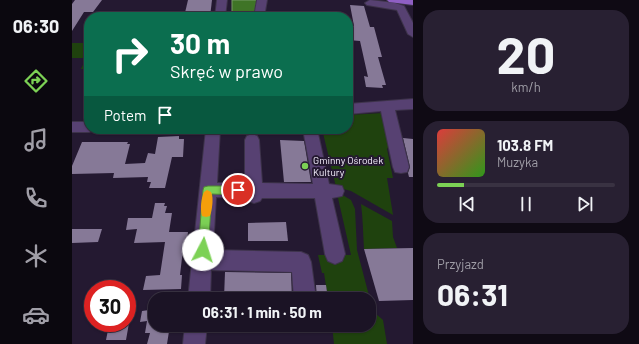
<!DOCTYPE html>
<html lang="pl">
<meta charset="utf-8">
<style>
body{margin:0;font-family:Barlow,sans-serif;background:#282032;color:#f1f3f6;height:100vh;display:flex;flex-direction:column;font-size:15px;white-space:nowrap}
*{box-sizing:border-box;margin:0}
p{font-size:13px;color:#a09ea7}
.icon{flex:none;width:22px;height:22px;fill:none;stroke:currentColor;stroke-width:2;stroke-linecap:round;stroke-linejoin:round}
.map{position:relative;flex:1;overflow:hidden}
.panel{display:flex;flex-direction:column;gap:10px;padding:10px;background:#0f0a14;width:226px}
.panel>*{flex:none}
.guide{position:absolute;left:12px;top:12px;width:269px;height:122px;border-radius:16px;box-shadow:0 1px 3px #0004,0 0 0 1px #393242;background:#0b6e4f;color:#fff;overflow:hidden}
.speed{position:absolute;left:12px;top:280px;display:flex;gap:8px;font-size:20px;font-weight:700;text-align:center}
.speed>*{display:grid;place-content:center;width:52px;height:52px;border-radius:50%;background:#1b1325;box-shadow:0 1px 3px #0004,0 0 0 1px #393242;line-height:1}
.speed .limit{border:6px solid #d22;background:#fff;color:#111}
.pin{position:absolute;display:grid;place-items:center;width:34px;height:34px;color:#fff;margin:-17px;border:2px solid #fff;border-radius:50%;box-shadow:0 1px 4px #0007}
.me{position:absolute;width:44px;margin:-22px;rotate:5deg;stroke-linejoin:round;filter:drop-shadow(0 0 3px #0008)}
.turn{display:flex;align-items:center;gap:14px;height:84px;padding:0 20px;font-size:18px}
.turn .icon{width:52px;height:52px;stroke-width:2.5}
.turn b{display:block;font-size:28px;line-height:34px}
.then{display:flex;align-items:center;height:38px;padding:0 20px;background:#0003;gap:8px;font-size:15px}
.big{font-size:30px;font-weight:700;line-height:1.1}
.panel .widget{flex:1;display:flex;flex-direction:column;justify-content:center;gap:6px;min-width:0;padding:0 14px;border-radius:16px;background:#282032}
.panel .dial{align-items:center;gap:0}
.dial b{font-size:52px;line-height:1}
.song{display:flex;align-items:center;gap:12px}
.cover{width:48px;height:48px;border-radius:6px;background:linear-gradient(135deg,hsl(0 70% 55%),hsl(110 70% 35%))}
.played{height:4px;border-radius:2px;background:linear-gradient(90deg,#7cd155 15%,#393242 15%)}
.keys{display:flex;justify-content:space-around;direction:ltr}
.trip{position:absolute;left:76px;top:292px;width:228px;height:40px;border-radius:16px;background:#1b1325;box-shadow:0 1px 3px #0004,0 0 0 1px #393242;font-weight:700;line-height:40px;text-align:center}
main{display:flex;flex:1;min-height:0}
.tab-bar{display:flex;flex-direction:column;width:72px;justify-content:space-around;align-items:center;background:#0b080f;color:#a09ea7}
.tab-bar .icon{width:28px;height:28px}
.tab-bar .current{color:#7cd155}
.tab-bar b{font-size:18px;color:#f1f3f6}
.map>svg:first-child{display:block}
</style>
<main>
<nav class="tab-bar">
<b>06:30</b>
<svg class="icon current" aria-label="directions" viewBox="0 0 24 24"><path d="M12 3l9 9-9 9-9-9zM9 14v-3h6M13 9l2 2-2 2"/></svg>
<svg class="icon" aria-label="music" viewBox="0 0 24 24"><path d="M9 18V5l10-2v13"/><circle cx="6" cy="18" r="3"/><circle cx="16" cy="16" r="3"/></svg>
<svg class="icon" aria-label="phone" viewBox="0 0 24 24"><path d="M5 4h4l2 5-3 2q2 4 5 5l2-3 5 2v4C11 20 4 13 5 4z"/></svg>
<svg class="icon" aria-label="climate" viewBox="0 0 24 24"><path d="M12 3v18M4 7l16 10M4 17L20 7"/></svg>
<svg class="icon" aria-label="car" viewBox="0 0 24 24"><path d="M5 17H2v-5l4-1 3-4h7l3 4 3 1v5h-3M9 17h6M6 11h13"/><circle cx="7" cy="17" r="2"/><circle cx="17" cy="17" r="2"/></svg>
</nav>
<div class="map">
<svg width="341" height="344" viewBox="0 0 341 344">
<rect width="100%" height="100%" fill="#241931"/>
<g fill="#1f420e">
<path d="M0,43H17V69H9L14,58H0Z"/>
<path d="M311,113L321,141L315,149L321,178H315L321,215L279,191L264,187L250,129H276V115Z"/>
<path d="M149,129H213V132L149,134Z"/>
<path d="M269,194L279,200L283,209L285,250L300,307L304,314L311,320L315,344H262L260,325H297V299H256L252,273H250L246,255H279L266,198H258Z"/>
<path d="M289,204L320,221L321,237L325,248L292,249C291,234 291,219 289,204Z"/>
</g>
<path fill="#3f7426" stroke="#769a67" d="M160,0H185L182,17H160Z"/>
<g fill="#867997">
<path d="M3,0H30L21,12H12L0,31V4Z"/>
<path d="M116,0H140L138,17H112Z"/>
<path d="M278,5L292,6L298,27H302L310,57H306L314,85H310L311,88L294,87L292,76L296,77L288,41L276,40V25L282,26Z"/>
<path d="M107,136V139H112L111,157H100L93,188H77L79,182H75L76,177L41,178L42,173L0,174V166L10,142H56L55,144H58L53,164L73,163L76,153L83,154L86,137Z"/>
<path d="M331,138L341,139V177H337L336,173L338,167Z"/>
<path d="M208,140L232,141L239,182H212Z"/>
<path d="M83,203H93L92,206H95L93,213H100L97,232H116L115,241H112L108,275H110L109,289L71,290L74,276L88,275L93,242L62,243L65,229L54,230L56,218H80Z"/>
<path d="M214,222L216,241H176V223Z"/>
<path d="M0,229H30L26,242L0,243Z"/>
<path d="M341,248V300L307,301L292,249Z"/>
<path d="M153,272L219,273L220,299L152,298Z"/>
<path d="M244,285H254L256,299H245Z"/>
<path d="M78,306H83V325H98L95,344H75L78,333H73L75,321L68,322L70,311L77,310Z"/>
<path d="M45,323H57L54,340H34L36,330L44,329Z"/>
</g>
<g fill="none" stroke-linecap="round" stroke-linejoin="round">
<defs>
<g id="minor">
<path d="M145,0H155L153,17H143Z"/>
<path d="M185,0H195L192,17H182Z"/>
<path d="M298,0L323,3L332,6L341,23V37L336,34L325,10L295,5L293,3Z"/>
<path d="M341,99V109L323,110L337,167L335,172L329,173L323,172L321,167L309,111L276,114V104Z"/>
<path d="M0,122H17V129H23L17,132H0Z"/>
<path d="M134,129H148L145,183H173V140L175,136L180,134L185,136L187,140L190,183L241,184L231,129H245L257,184L270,186L272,191L270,196L260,198L273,254L270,261L263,264L256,261L253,254L243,198H190L188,201L182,203L176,201L174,198L144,197L141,250L229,252L236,255L239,262L244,299H222L220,272L139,270L138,299H116Z"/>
<path d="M113,325H135L133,344H111Z"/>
</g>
<path id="major" d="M315,0H341V5L317,2Z"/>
</defs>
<use href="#minor" stroke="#3d334a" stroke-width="2"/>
<use href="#major" stroke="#3d334a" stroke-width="2"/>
<use href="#minor" fill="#574172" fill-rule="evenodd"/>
<use href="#major" fill="#8f5fc4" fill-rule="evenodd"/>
</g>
<path fill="#7cd155" stroke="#518837" d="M136,186H166L169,188L171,190L169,193L166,195L140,194L136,250L135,254L131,256L127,254L126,250L131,190L132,187Z"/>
<path fill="#f59e0b" d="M135,190L139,192C142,198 140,210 138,216L134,217L130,216C128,210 129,198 132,192Z"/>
<circle fill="#7cd155" stroke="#241931" stroke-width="1.5" cx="233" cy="166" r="4"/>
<g text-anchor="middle" stroke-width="4" stroke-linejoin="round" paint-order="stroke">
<g font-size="10" fill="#f6f1fe" stroke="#241931" text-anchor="start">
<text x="241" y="164">Gminny Ośrodek<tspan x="241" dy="12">Kultury</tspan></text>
</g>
</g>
</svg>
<div class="speed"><div class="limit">30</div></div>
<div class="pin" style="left:166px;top:190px;background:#d93025"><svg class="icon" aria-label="arrive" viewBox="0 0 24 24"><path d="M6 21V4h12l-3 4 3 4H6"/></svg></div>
<svg class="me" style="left:131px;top:250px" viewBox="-20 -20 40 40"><circle r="19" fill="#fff"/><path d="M0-13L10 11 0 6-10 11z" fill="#7cd155"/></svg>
<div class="trip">06:31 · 1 min · 50 m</div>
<div class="guide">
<div class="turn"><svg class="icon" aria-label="right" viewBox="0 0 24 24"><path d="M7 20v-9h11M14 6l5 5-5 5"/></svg><div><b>30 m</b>Skręć w prawo</div></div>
<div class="then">Potem<svg class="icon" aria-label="arrive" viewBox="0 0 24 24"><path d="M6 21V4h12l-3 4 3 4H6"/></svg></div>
</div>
</div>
<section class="panel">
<div class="widget dial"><b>20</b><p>km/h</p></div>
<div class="widget">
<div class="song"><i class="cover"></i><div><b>103.8 FM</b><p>Muzyka</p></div></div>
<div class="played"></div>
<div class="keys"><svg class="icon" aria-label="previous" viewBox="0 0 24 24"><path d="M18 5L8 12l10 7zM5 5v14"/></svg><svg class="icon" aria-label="pause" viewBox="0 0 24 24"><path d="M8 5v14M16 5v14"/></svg><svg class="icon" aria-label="next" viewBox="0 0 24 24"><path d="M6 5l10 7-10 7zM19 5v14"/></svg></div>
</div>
<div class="widget"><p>Przyjazd</p><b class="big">06:31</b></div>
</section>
</main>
